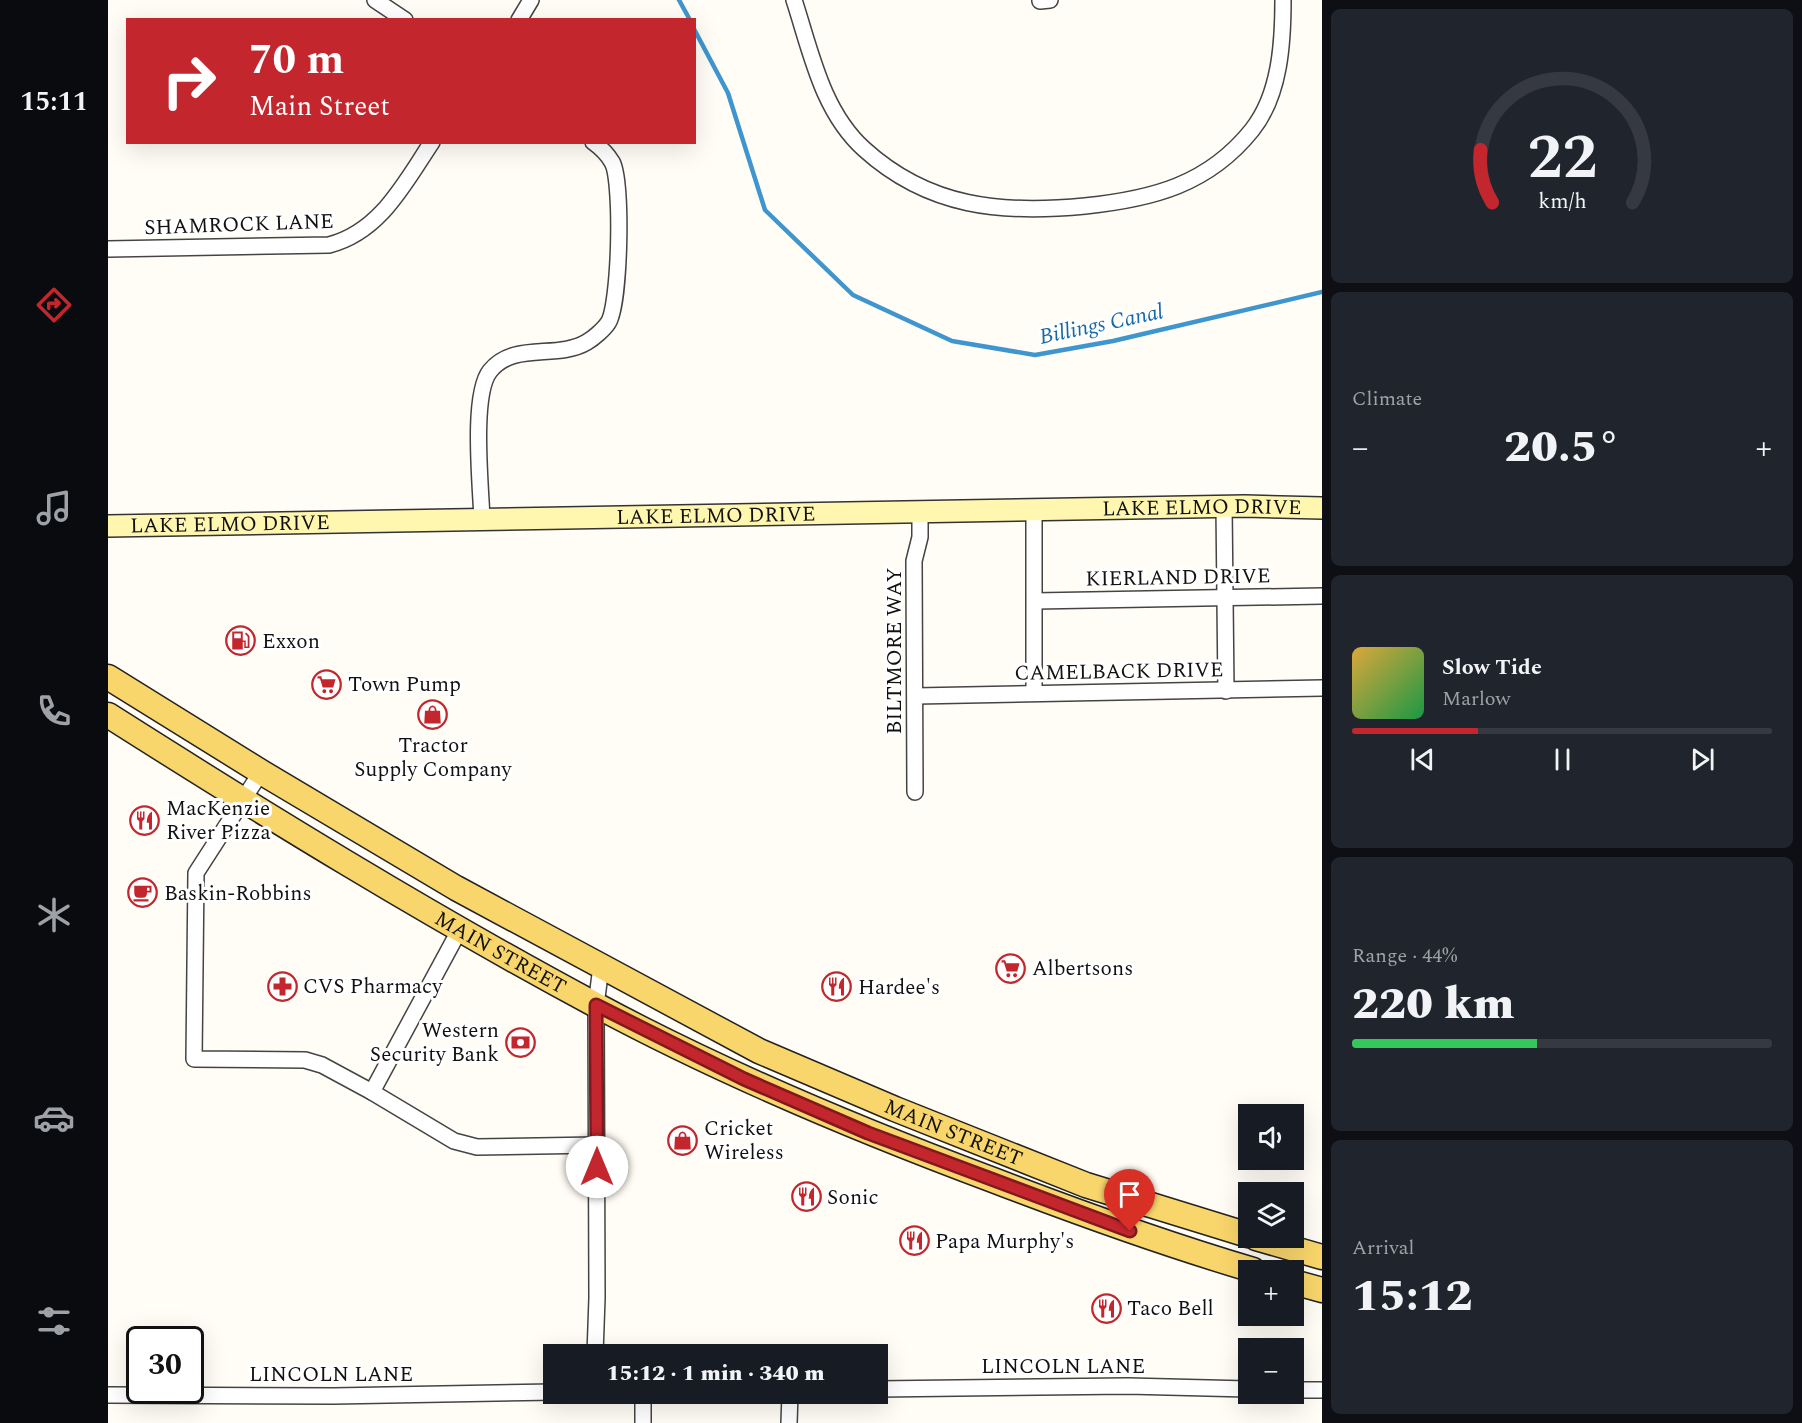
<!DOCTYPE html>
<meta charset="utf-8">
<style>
body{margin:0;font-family:Spectral,serif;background:#20242c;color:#f1f3f6;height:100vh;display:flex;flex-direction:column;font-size:22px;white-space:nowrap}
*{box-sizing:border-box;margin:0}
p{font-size:20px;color:#9ea1a6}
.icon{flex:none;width:33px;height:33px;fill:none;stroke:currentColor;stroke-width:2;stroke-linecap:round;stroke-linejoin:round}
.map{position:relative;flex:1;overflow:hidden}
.side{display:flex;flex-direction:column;gap:9px;padding:9px;background:#0d0f14;width:480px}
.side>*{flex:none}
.hud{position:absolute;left:18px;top:18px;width:570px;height:126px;border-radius:0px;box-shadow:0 6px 24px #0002;background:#c4262e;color:#fff;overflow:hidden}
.fabs{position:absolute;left:1130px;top:1104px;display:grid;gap:12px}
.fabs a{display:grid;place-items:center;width:66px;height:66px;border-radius:0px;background:#171b24;box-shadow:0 6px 24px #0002;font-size:30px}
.speed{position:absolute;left:18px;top:1326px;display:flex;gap:12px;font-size:30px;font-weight:700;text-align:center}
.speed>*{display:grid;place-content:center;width:78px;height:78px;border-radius:50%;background:#171b24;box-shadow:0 6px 24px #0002;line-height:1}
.speed .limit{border:3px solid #111;border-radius:9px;background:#fff;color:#111}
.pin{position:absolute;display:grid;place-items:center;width:51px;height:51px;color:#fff;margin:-62px -26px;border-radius:50% 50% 50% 0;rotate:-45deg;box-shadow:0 0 6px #0007}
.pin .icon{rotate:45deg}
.me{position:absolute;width:66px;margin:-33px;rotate:0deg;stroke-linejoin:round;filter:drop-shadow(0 0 4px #0008)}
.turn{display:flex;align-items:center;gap:21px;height:126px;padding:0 24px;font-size:27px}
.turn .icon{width:78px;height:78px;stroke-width:2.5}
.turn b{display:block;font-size:42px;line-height:51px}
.big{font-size:45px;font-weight:800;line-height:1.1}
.side .widget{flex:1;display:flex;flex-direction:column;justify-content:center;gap:9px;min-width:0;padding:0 21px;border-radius:9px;background:#20242c}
.side .dial{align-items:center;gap:0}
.dial svg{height:156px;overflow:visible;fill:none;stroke:#363941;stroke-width:7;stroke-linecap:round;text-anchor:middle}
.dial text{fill:#f1f3f6;stroke:none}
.song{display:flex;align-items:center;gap:18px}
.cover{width:72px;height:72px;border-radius:9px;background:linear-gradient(135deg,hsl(40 70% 55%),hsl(140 70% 35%))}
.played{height:6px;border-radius:3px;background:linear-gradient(90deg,#c4262e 30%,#363941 30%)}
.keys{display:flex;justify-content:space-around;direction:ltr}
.heat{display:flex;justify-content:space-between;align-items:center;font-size:33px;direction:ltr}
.charge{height:9px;border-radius:4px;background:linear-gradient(90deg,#34c759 44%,#363941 0)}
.trip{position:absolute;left:435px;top:1344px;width:345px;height:60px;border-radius:0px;background:#171b24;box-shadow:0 6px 24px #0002;font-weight:800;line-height:60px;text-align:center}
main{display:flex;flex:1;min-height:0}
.menu{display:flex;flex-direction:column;width:108px;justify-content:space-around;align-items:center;background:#090b0e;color:#9ea1a6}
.menu .icon{width:42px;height:42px}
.menu .current{color:#c4262e}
.menu b{font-size:27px;color:#f1f3f6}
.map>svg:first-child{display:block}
</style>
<main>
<nav class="menu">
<b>15:11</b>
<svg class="icon current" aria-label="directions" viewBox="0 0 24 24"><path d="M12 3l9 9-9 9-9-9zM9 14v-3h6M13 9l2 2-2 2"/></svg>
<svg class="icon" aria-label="music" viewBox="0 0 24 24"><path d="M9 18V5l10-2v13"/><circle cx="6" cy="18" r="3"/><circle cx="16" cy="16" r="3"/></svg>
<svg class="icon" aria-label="phone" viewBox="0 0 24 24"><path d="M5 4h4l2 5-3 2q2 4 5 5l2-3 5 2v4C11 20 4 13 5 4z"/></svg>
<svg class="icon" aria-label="climate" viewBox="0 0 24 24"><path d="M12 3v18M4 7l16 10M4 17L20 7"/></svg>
<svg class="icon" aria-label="car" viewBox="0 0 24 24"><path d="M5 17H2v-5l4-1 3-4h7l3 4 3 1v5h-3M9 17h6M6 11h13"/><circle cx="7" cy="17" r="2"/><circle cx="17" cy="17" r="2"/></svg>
<svg class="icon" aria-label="filters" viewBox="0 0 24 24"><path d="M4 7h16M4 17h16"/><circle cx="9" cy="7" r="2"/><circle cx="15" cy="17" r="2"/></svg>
</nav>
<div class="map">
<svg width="1214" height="1423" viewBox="0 0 1214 1423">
<rect width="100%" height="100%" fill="#fffdf5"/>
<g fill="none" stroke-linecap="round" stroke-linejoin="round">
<g stroke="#3f96cf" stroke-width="4.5">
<path d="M571,0L582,20"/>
<path d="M586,29L620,93L657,210L745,295L844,341L927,355L1005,341L1214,292"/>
</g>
<defs>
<g id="street">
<path d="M267,0L297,20"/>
<path d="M686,0C703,52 714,111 756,149C821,208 894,214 977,206C1044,199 1100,185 1144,130C1172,95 1175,43 1175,0"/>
<path d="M932,1L942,0"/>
<path d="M411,20L423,0"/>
<path d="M0,249L221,245C272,232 296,184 324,142"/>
<path d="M1116,506L1118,691"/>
<path d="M926,510V693"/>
<path d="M374,520C373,488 363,395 382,371C406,341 449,360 479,342C486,338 496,329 500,323C512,306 515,180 504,162C500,155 492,147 485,142"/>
<path d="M927,601L1214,596"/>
<path d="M808,696L1214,688"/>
<path d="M153,772L88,873L86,1059L197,1060L214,1065L264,1092L346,1141L369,1147L489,1145"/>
<path d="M807,792L806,561L812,537V512"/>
<path d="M264,1092L352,929"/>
<path d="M487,1354L489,1298L488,1005L493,967"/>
<path d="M770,1389L1020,1386L1140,1389"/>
<path d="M1185,1390H1214"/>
<path d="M535,1394V1423"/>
<path d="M0,1395L226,1396L446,1392"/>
<path d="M681,1423L682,1394"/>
</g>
<g id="secondary">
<path id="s1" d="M0,526L1137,506L1214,508"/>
</g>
<g id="primary">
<path id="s2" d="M0,677L153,772L348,888L651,1051L787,1109L978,1185L1140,1235"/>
<path id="s3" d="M0,715C159,816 320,915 486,1004C614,1073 748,1129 885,1180C971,1213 1057,1244 1145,1270"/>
<path d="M1148,1238L1214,1257"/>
<path d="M1185,1282L1214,1290"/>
</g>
</defs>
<use href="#street" stroke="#444" stroke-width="18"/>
<use href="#secondary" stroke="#333" stroke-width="24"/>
<use href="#primary" stroke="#222" stroke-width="27"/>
<use href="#street" stroke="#fff" stroke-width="15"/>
<use href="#secondary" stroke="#fff6b0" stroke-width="21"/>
<use href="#primary" stroke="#f9d66b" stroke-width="24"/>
</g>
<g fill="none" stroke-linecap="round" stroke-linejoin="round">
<defs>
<path id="route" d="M489,1167L488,1005L636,1079L760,1133L1022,1231"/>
</defs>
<use href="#route" stroke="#7f191e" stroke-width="15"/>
<use href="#route" stroke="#c4262e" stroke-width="10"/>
</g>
<defs>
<symbol id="fuel-ring" viewBox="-11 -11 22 22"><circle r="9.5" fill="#fff" stroke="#c4262e" stroke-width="1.5"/><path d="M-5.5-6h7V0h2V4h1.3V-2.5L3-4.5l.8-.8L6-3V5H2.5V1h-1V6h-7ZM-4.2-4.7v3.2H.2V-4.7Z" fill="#c4262e"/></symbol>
<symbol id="supermarket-ring" viewBox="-11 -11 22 22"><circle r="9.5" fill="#fff" stroke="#c4262e" stroke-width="1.5"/><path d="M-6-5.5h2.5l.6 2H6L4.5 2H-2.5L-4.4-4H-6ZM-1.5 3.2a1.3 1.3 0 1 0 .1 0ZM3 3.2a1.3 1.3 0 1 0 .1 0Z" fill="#c4262e"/></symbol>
<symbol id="shop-ring" viewBox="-11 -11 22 22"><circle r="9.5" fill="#fff" stroke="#c4262e" stroke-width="1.5"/><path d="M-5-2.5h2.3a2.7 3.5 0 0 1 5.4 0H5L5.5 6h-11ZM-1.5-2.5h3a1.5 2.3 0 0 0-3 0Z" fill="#c4262e"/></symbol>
<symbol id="restaurant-ring" viewBox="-11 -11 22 22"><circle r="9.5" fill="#fff" stroke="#c4262e" stroke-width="1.5"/><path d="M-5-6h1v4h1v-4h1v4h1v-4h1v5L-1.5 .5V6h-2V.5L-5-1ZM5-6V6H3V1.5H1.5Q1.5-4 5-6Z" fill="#c4262e"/></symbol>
<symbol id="cafe-ring" viewBox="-11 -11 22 22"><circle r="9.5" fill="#fff" stroke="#c4262e" stroke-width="1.5"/><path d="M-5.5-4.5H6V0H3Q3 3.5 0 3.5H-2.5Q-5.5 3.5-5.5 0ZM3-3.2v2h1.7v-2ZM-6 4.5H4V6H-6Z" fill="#c4262e"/></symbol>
<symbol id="pharmacy-ring" viewBox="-11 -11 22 22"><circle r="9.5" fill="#fff" stroke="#c4262e" stroke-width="1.5"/><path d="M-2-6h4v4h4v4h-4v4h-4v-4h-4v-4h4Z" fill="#c4262e"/></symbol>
<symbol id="bank-ring" viewBox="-11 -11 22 22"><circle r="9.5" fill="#fff" stroke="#c4262e" stroke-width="1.5"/><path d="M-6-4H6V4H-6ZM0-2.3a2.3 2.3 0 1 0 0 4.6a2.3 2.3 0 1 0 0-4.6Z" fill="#c4262e"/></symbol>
</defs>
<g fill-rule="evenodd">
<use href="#fuel-ring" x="116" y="624" width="33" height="33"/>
<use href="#supermarket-ring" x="202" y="668" width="33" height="33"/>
<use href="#shop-ring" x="308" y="698" width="33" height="33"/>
<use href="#restaurant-ring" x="20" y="804" width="33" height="33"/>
<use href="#cafe-ring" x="18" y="876" width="33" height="33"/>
<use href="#supermarket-ring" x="886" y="952" width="33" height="33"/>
<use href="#pharmacy-ring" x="158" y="970" width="33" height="33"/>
<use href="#restaurant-ring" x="712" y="970" width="33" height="33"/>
<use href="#bank-ring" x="396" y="1026" width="33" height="33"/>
<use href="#shop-ring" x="558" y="1124" width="33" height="33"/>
<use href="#restaurant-ring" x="682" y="1180" width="33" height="33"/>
<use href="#restaurant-ring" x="790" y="1224" width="33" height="33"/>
<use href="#restaurant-ring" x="982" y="1292" width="33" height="33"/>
</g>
<g text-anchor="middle" stroke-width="6" stroke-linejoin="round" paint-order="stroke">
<g font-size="21" fill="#111" stroke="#fff">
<text transform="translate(131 224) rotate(-2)" y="7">SHAMROCK LANE</text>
<text dy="7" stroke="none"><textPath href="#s1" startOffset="1094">LAKE ELMO DRIVE</textPath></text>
<text dy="7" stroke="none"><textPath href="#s1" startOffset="608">LAKE ELMO DRIVE</textPath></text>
<text dy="7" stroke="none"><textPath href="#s1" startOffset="122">LAKE ELMO DRIVE</textPath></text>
<text transform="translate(1070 577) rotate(-1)" y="7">KIERLAND DRIVE</text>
<text transform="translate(786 651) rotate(-90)" y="7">BILTMORE WAY</text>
<text transform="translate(1011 671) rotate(-1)" y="7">CAMELBACK DRIVE</text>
<text dy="7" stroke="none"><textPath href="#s3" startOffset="459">MAIN STREET</textPath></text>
<text dy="7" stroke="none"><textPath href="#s2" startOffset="962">MAIN STREET</textPath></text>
<text x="955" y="1373">LINCOLN LANE</text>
<text x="223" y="1381">LINCOLN LANE</text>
</g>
<g font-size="21" fill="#111" stroke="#fff" text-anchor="start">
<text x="154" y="648">Exxon</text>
<text x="240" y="691">Town Pump</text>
<text x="325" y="752" text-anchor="middle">Tractor<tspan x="325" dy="24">Supply Company</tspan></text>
<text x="58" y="815">MacKenzie<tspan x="58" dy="24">River Pizza</tspan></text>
<text x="56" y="900">Baskin-Robbins</text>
<text x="924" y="975">Albertsons</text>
<text x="195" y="993">CVS Pharmacy</text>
<text x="750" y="994">Hardee's</text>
<text x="391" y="1037" text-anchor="end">Western<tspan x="391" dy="24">Security Bank</tspan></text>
<text x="596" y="1135">Cricket<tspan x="596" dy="24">Wireless</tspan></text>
<text x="719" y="1204">Sonic</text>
<text x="827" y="1248">Papa Murphy's</text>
<text x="1019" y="1315">Taco Bell</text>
</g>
<g font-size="22" font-style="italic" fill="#1768a6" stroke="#fff">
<text transform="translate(993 323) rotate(-12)" y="8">Billings Canal</text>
</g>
</g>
</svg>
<div class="fabs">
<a><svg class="icon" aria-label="sound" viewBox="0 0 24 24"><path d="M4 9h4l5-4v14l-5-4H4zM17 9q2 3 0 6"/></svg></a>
<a><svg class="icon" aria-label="layers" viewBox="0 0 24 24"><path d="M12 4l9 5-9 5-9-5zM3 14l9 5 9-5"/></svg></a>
<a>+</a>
<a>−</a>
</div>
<div class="speed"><div class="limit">30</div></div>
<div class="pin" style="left:1022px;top:1231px;background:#d93025"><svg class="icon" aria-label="arrive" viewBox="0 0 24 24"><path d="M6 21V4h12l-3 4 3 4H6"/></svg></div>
<svg class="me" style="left:489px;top:1167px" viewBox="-20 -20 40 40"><circle r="19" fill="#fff"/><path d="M0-13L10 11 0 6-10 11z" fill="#c4262e"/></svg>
<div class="trip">15:12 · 1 min · 340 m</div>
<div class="hud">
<div class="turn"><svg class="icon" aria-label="right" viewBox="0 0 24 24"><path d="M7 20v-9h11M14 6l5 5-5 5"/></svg><div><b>70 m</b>Main Street</div></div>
</div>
</div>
<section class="side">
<div class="widget dial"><svg viewBox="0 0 100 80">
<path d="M14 69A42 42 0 1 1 86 69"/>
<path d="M14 69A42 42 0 0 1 8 42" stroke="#c4262e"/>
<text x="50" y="56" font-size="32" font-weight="700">22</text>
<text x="50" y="72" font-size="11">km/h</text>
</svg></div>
<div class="widget"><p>Climate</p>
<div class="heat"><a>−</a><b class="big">20.5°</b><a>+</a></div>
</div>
<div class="widget">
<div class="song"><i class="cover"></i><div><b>Slow Tide</b><p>Marlow</p></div></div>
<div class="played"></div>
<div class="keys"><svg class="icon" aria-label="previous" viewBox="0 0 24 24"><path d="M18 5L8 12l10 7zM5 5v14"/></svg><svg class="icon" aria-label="pause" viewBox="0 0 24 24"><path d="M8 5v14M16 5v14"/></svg><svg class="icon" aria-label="next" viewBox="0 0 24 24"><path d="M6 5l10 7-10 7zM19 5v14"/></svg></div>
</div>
<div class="widget"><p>Range · 44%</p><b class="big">220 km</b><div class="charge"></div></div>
<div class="widget"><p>Arrival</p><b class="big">15:12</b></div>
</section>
</main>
